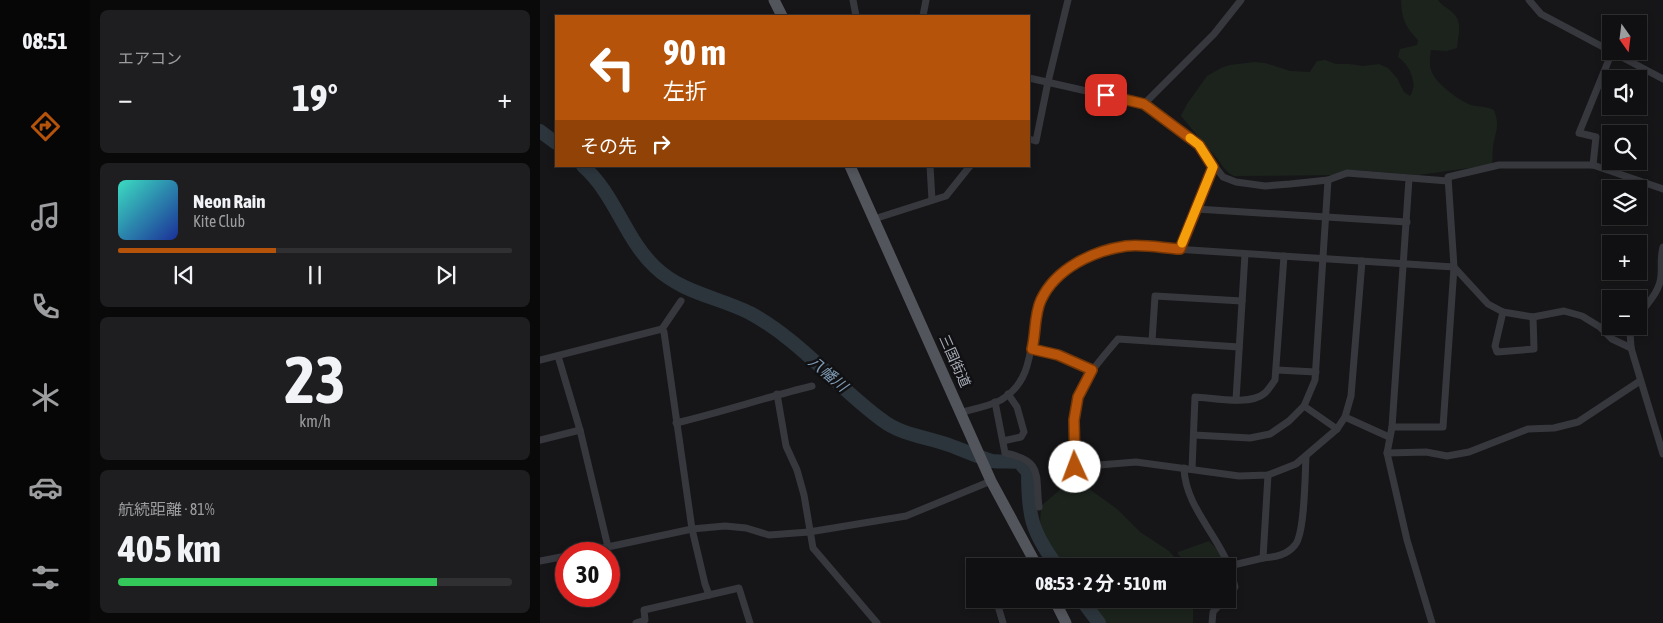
<!DOCTYPE html>
<html lang="ja">
<meta charset="utf-8">
<style>
body{margin:0;font-family:"Asap Condensed","Noto Sans JP",sans-serif;background:#1e1e20;color:#f1f3f6;height:100vh;display:flex;flex-direction:column;font-size:19px;white-space:nowrap}
*{box-sizing:border-box;margin:0}
p{font-size:16px;color:#9c9d9f}
.icon{flex:none;width:28px;height:28px;fill:none;stroke:currentColor;stroke-width:2;stroke-linecap:round;stroke-linejoin:round}
.map{position:relative;flex:1;overflow:hidden}
.drawer{display:flex;flex-direction:column;gap:10px;padding:10px;background:#09090a;width:450px}
.drawer>*{flex:none}
.hud{position:absolute;left:15px;top:15px;width:475px;height:152px;border-radius:0px;box-shadow:0 2px 8px #0003,0 0 0 1px #303032;background:#b45309;color:#fff;overflow:hidden}
.needle{width:32px;rotate:166deg}
.fabs{position:absolute;left:1062px;top:15px;display:grid;gap:10px}
.fabs a{display:grid;place-items:center;width:45px;height:45px;border-radius:0px;background:#101012;box-shadow:0 2px 8px #0003,0 0 0 1px #303032;font-size:25px}
.speed{position:absolute;left:15px;top:542px;display:flex;gap:10px;font-size:25px;font-weight:700;text-align:center}
.speed>*{display:grid;place-content:center;width:65px;height:65px;border-radius:50%;background:#101012;box-shadow:0 2px 8px #0003,0 0 0 1px #303032;line-height:1}
.speed .limit{border:8px solid #d22;background:#fff;color:#111}
.pin{position:absolute;display:grid;place-items:center;width:42px;height:42px;color:#fff;margin:-21px;border-radius:10px;box-shadow:0 2px 8px #0006}
.me{position:absolute;width:55px;margin:-28px;rotate:358deg;stroke-linejoin:round;filter:drop-shadow(0 0 4px #0008)}
.turn{display:flex;align-items:center;gap:18px;height:105px;padding:0 25px;font-size:22px}
.turn .icon{width:65px;height:65px;stroke-width:2.5}
.turn b{display:block;font-size:35px;line-height:42px}
.then{display:flex;align-items:center;height:48px;padding:0 25px;background:#0003;gap:10px;font-size:19px}
.big{font-size:38px;font-weight:700;line-height:1.1}
.drawer .widget{flex:1;display:flex;flex-direction:column;justify-content:center;gap:8px;min-width:0;padding:0 18px;border-radius:8px;background:#1e1e20}
.drawer .dial{align-items:center;gap:0}
.dial b{font-size:65px;line-height:1}
.song{display:flex;align-items:center;gap:15px}
.cover{width:60px;height:60px;border-radius:8px;background:linear-gradient(135deg,hsl(170 70% 55%),hsl(230 70% 35%))}
.played{height:5px;border-radius:2px;background:linear-gradient(90deg,#b45309 40%,#303032 40%)}
.keys{display:flex;justify-content:space-around;direction:ltr}
.heat{display:flex;justify-content:space-between;align-items:center;font-size:28px;direction:ltr}
.charge{height:8px;border-radius:4px;background:linear-gradient(90deg,#34c759 81%,#303032 0)}
.trip{position:absolute;left:426px;top:558px;width:270px;height:50px;border-radius:0px;background:#101012;box-shadow:0 2px 8px #0003,0 0 0 1px #303032;font-weight:700;line-height:50px;text-align:center}
main{display:flex;flex:1;min-height:0}
.tabs{display:flex;flex-direction:column;width:90px;justify-content:space-around;align-items:center;background:#060607;color:#9c9d9f}
.tabs .icon{width:35px;height:35px}
.tabs .on{color:#b45309}
.tabs b{font-size:22px;color:#f1f3f6}
.map>svg:first-child{display:block}
</style>
<main>
<nav class="tabs">
<b>08:51</b>
<svg class="icon on" aria-label="directions" viewBox="0 0 24 24"><path d="M12 3l9 9-9 9-9-9zM9 14v-3h6M13 9l2 2-2 2"/></svg>
<svg class="icon" aria-label="music" viewBox="0 0 24 24"><path d="M9 18V5l10-2v13"/><circle cx="6" cy="18" r="3"/><circle cx="16" cy="16" r="3"/></svg>
<svg class="icon" aria-label="phone" viewBox="0 0 24 24"><path d="M5 4h4l2 5-3 2q2 4 5 5l2-3 5 2v4C11 20 4 13 5 4z"/></svg>
<svg class="icon" aria-label="climate" viewBox="0 0 24 24"><path d="M12 3v18M4 7l16 10M4 17L20 7"/></svg>
<svg class="icon" aria-label="car" viewBox="0 0 24 24"><path d="M5 17H2v-5l4-1 3-4h7l3 4 3 1v5h-3M9 17h6M6 11h13"/><circle cx="7" cy="17" r="2"/><circle cx="17" cy="17" r="2"/></svg>
<svg class="icon" aria-label="filters" viewBox="0 0 24 24"><path d="M4 7h16M4 17h16"/><circle cx="9" cy="7" r="2"/><circle cx="15" cy="17" r="2"/></svg>
</nav>
<section class="drawer">
<div class="widget"><p>エアコン</p>
<div class="heat"><a>−</a><b class="big">19°</b><a>+</a></div>
</div>
<div class="widget">
<div class="song"><i class="cover"></i><div><b>Neon Rain</b><p>Kite Club</p></div></div>
<div class="played"></div>
<div class="keys"><svg class="icon" aria-label="previous" viewBox="0 0 24 24"><path d="M18 5L8 12l10 7zM5 5v14"/></svg><svg class="icon" aria-label="pause" viewBox="0 0 24 24"><path d="M8 5v14M16 5v14"/></svg><svg class="icon" aria-label="next" viewBox="0 0 24 24"><path d="M6 5l10 7-10 7zM19 5v14"/></svg></div>
</div>
<div class="widget dial"><b>23</b><p>km/h</p></div>
<div class="widget"><p>航続距離 · 81%</p><b class="big">405 km</b><div class="charge"></div></div>
</section>
<div class="map">
<svg width="1123" height="623" viewBox="0 0 1123 623">
<rect width="100%" height="100%" fill="#161618"/>
<g fill="#1c231d">
<path d="M861,0H898C902,6 908,8 913,13C923,22 918,36 917,48L907,51L891,50C890,57 889,63 891,70C894,82 919,101 931,105C939,107 946,106 954,110C959,124 957,128 954,141C952,148 953,157 952,165L878,175L815,170L801,175L694,176C684,171 682,164 675,156C663,143 653,130 641,116L647,104L667,76L681,68L690,65L714,62L725,63L750,71L770,72L777,61L785,60L796,64H809L823,66L839,64L848,68L857,78L864,92L870,96C879,84 869,64 858,57L860,49L877,45L878,40C865,26 862,20 861,0Z"/>
<path d="M534,478L577,509L600,532L629,551L642,566H520L499,546L501,506Z"/>
<path d="M669,541L681,554L683,562L668,566H650L638,554V552Z"/>
<path d="M547,599H653V623H563Z"/>
</g>
<g fill="none" stroke-linecap="round" stroke-linejoin="round">
<g stroke="#2c353c" stroke-width="14">
<path d="M0,131L16,143"/>
<path d="M43,166C75,194 85,239 115,267C142,293 178,297 210,313C260,340 297,387 342,420C361,435 387,437 409,445C423,450 438,457 452,461C460,462 470,461 479,462L488,472C488,515 491,531 517,566"/>
<path d="M541,599L559,623"/>
</g>
<g stroke="#37383d" stroke-width="7">
<path d="M313,0L316,16"/>
<path d="M989,0L1001,14L1123,79"/>
<path d="M383,16L386,0"/>
<path d="M489,78L604,104L659,145L683,177L696,182L725,186L750,184L788,180L807,173L908,181"/>
<path d="M604,104L674,34L701,0"/>
<path d="M489,139L496,141L508,82L528,0"/>
<path d="M1053,165L1056,137L1039,133L1072,52"/>
<path d="M390,166L392,200"/>
<path d="M869,179L852,427L847,453L867,540L892,623"/>
<path d="M656,209L867,222"/>
<path d="M334,219L406,196L430,166"/>
<path d="M640,249L673,167"/>
<path d="M963,312L955,346L957,352L994,349L993,317"/>
<path d="M1099,315C1108,303 1120,291 1121,276C1122,265 1120,259 1123,247"/>
<path d="M1092,326L1090,331L1091,348L1123,454"/>
<path d="M122,329L141,301"/>
<path d="M612,341L615,296L702,301"/>
<path d="M699,347L578,339C563,357 546,375 538,397C530,418 535,444 535,467L596,462L699,476L728,475L756,464L797,429L805,417L811,396L822,261"/>
<path d="M492,349L518,355L552,370"/>
<path d="M18,356L40,430L68,547"/>
<path d="M0,360L122,329L124,332L152,529L165,584L169,595L199,588L210,623"/>
<path d="M737,370L776,372"/>
<path d="M237,394L246,446L257,470L264,495L273,548L337,623"/>
<path d="M696,400L705,254"/>
<path d="M455,402L465,453C504,461 495,475 499,507"/>
<path d="M764,406L797,429"/>
<path d="M422,412C434,409 450,406 461,400C499,377 487,334 501,301C515,266 554,253 588,246L914,267L948,304L963,312L993,317L1024,311L1042,316L1060,327L1072,339L1091,348"/>
<path d="M805,417L849,437"/>
<path d="M136,423C182,412 227,397 272,386"/>
<path d="M852,427H903L914,267L908,177L959,165H1053L1123,189"/>
<path d="M654,435L710,438L730,434L749,421L764,406L775,380L788,180"/>
<path d="M0,440L40,430"/>
<path d="M463,441L481,437L484,432L477,407L468,394"/>
<path d="M847,453L886,452L907,456L929,452L988,429L1014,428L1038,422L1100,381"/>
<path d="M644,468C645,505 676,533 689,566L688,569"/>
<path d="M652,469L655,397C674,398 710,406 725,393C729,389 732,384 735,380L744,256"/>
<path d="M728,475L723,558C736,557 747,555 755,545C765,534 765,474 766,456"/>
<path d="M35,554L152,529L185,526L206,528L229,535L269,532L366,516L451,481"/>
<path d="M0,561L26,556"/>
<path d="M689,566L723,558"/>
<path d="M688,575L694,583L695,587L688,596"/>
<path d="M456,599L463,623"/>
<path d="M96,623L105,620L104,610L169,595"/>
<path d="M672,623L673,612L685,599"/>
</g>
<g stroke="#53555c" stroke-width="11">
<path d="M234,0L242,16"/>
<path d="M310,166L451,481L497,566"/>
<path d="M514,599L526,623"/>
</g>
</g>
<g fill="none" stroke-linecap="round" stroke-linejoin="round">
<defs>
<path id="route" d="M535,467L534,420L538,397L552,370L518,355L492,349C496,333 494,315 501,300C516,268 553,251 586,246C603,244 623,248 640,249L673,167L659,145L604,104L566,95"/>
</defs>
<use href="#route" stroke="#753606" stroke-width="12"/>
<use href="#route" stroke="#b45309" stroke-width="9"/>
<path stroke="#f59e0b" stroke-width="9" d="M642,243L673,167L659,145L650,138"/>
</g>
<g text-anchor="middle" stroke-width="5" stroke-linejoin="round" paint-order="stroke">
<g font-size="14" fill="#a8adb8" stroke="#111113">
<text transform="translate(415 361) rotate(66)" y="5">三国街道</text>
</g>
<g font-size="15" font-style="italic" fill="#7f9bb3" stroke="#111113">
<text transform="translate(288 374) rotate(40)" y="5">八幡川</text>
</g>
</g>
</svg>
<div class="fabs">
<a><svg class="needle" viewBox="-14 -14 28 28"><path d="M0-13l5 13h-10z" fill="#e53935"/><path d="M0 13l5-13h-10z" fill="#9c9d9f"/></svg></a>
<a><svg class="icon" aria-label="sound" viewBox="0 0 24 24"><path d="M4 9h4l5-4v14l-5-4H4zM17 9q2 3 0 6"/></svg></a>
<a><svg class="icon" aria-label="search" viewBox="0 0 24 24"><circle cx="10" cy="10" r="6"/><path d="M15 15l6 6"/></svg></a>
<a><svg class="icon" aria-label="layers" viewBox="0 0 24 24"><path d="M12 4l9 5-9 5-9-5zM3 14l9 5 9-5"/></svg></a>
<a>+</a>
<a>−</a>
</div>
<div class="speed"><div class="limit">30</div></div>
<div class="pin" style="left:566px;top:95px;background:#d93025"><svg class="icon" aria-label="arrive" viewBox="0 0 24 24"><path d="M6 21V4h12l-3 4 3 4H6"/></svg></div>
<svg class="me" style="left:535px;top:467px" viewBox="-20 -20 40 40"><circle r="19" fill="#fff"/><path d="M0-13L10 11 0 6-10 11z" fill="#b45309"/></svg>
<div class="trip">08:53 · 2 分 · 510 m</div>
<div class="hud">
<div class="turn"><svg class="icon" aria-label="left" viewBox="0 0 24 24"><path d="M17 20v-9H6M10 6l-5 5 5 5"/></svg><div><b>90 m</b>左折</div></div>
<div class="then">その先<svg class="icon" aria-label="right" viewBox="0 0 24 24"><path d="M7 20v-9h11M14 6l5 5-5 5"/></svg></div>
</div>
</div>
</main>
